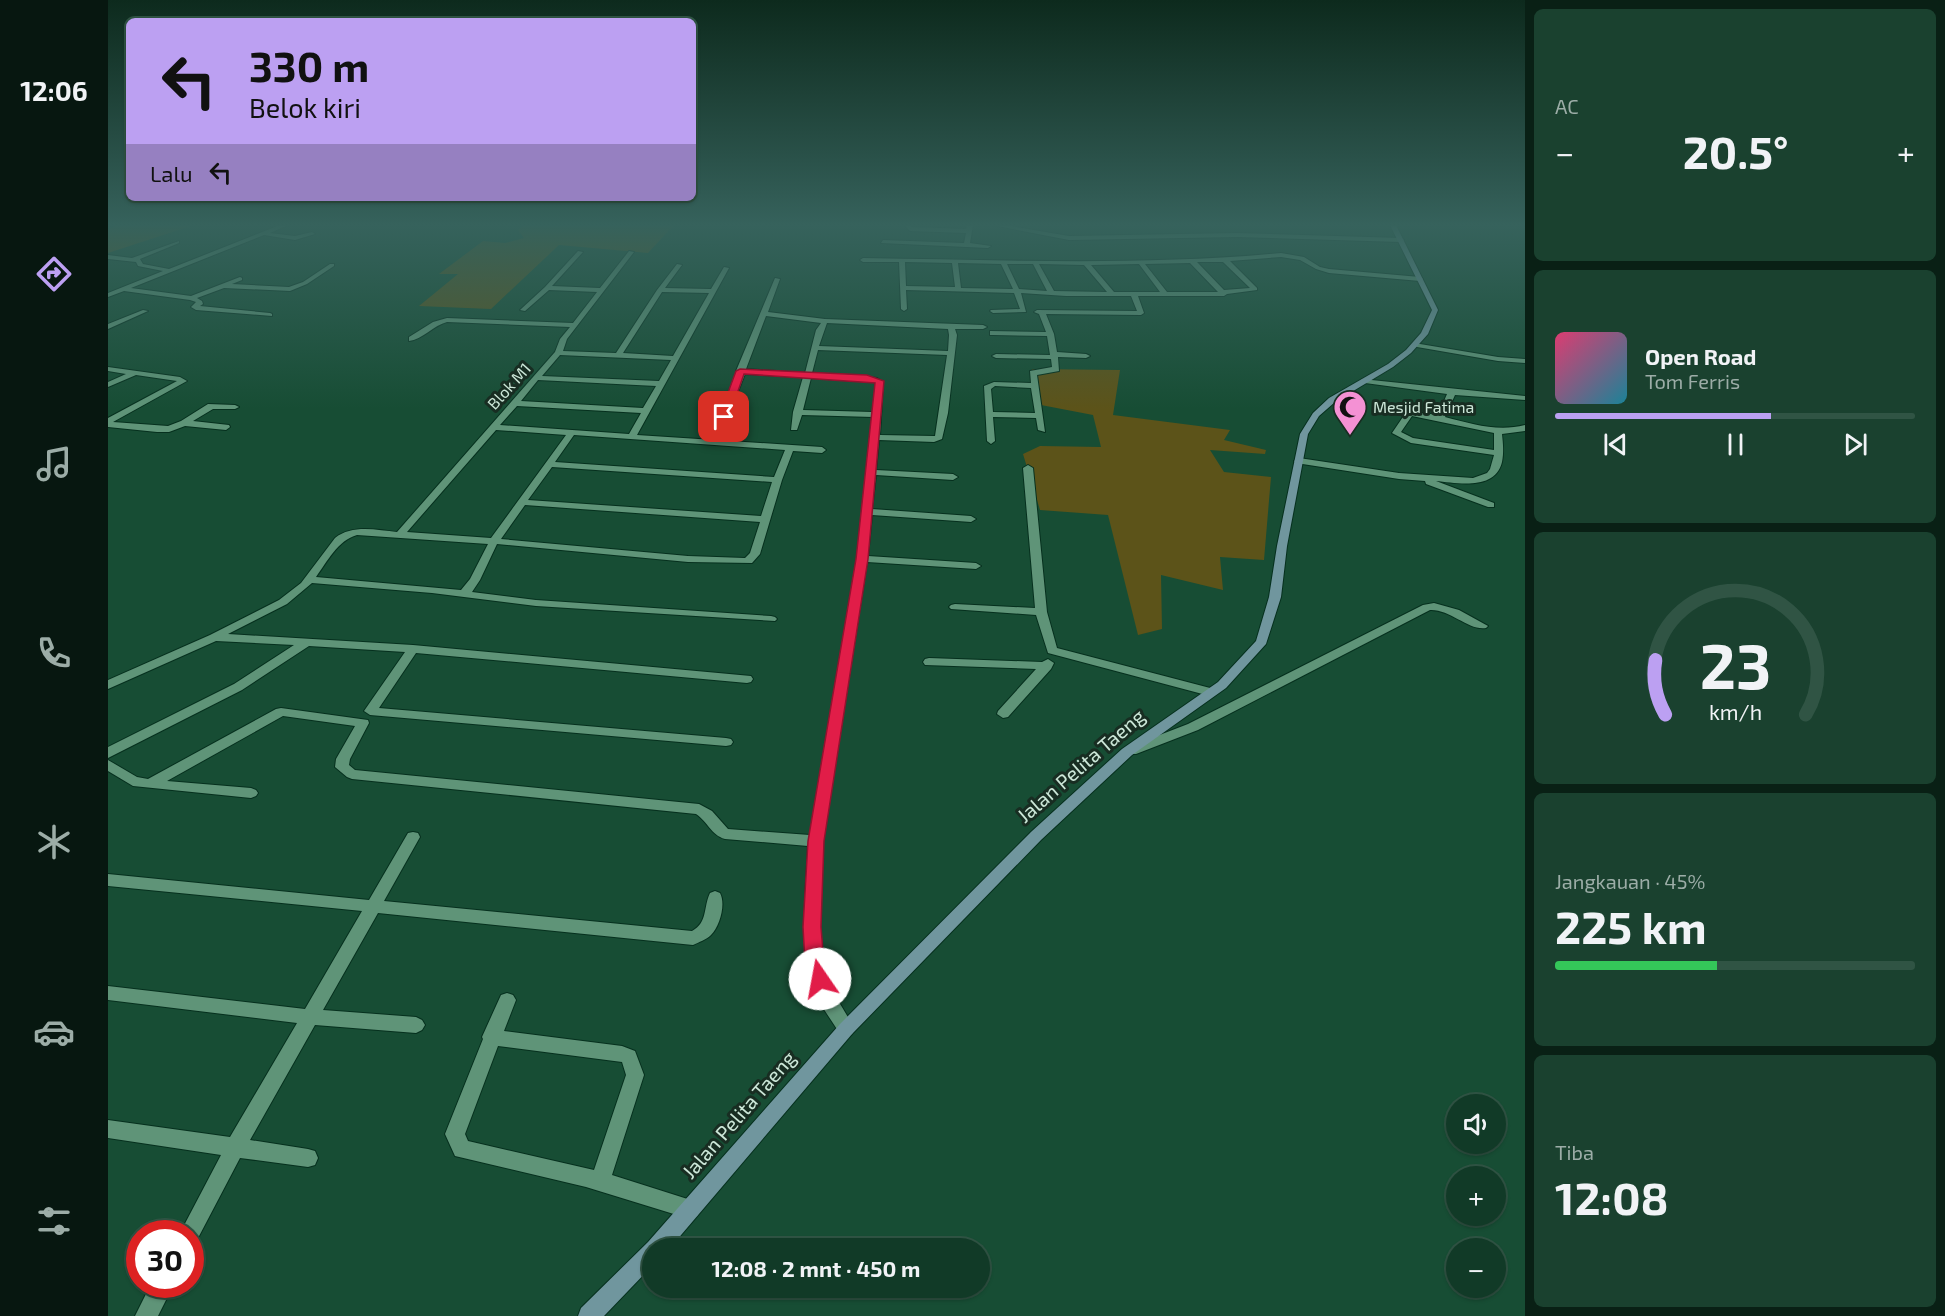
<!DOCTYPE html>
<html lang="id">
<meta charset="utf-8">
<style>
body{margin:0;font-family:"Exo 2",sans-serif;background:#1a412f;color:#f1f3f6;height:100vh;display:flex;flex-direction:column;font-size:22px;white-space:nowrap}
*{box-sizing:border-box;margin:0}
p{font-size:20px;color:#9cada7}
.icon{flex:none;width:33px;height:33px;fill:none;stroke:currentColor;stroke-width:2;stroke-linecap:round;stroke-linejoin:round}
.map{position:relative;flex:1;overflow:hidden}
.drawer{display:flex;flex-direction:column;gap:9px;padding:9px;background:#092015;width:420px}
.drawer>*{flex:none}
.hud{position:absolute;left:18px;top:18px;width:570px;height:183px;border-radius:9px;box-shadow:0 2px 4px #0004,0 0 0 2px #305444;background:#bca0f2;color:#111;overflow:hidden}
.tools{position:absolute;left:1338px;top:1094px;display:grid;gap:12px}
.tools a{display:grid;place-items:center;width:60px;height:60px;border-radius:50%;background:#113a27;box-shadow:0 2px 4px #0004,0 0 0 2px #305444;font-size:30px}
.speed{position:absolute;left:18px;top:1220px;display:flex;gap:12px;font-size:30px;font-weight:700;text-align:center}
.speed>*{display:grid;place-content:center;width:78px;height:78px;border-radius:50%;background:#113a27;box-shadow:0 2px 4px #0004,0 0 0 2px #305444;line-height:1}
.speed .limit{border:9px solid #d22;background:#fff;color:#111}
.pin{position:absolute;display:grid;place-items:center;width:51px;height:51px;color:#fff;margin:-26px;border-radius:12px;box-shadow:0 3px 9px #0006}
.me{position:absolute;width:66px;margin:-33px;rotate:348deg;stroke-linejoin:round;filter:drop-shadow(0 0 4px #0008)}
.turn{display:flex;align-items:center;gap:21px;height:126px;padding:0 24px;font-size:27px}
.turn .icon{width:78px;height:78px;stroke-width:2.5}
.turn b{display:block;font-size:42px;line-height:51px}
.then{display:flex;align-items:center;height:57px;padding:0 24px;background:#0003;gap:12px;font-size:22px}
.big{font-size:45px;font-weight:700;line-height:1.1}
.drawer .widget{flex:1;display:flex;flex-direction:column;justify-content:center;gap:9px;min-width:0;padding:0 21px;border-radius:9px;background:#1a412f}
.drawer .dial{align-items:center;gap:0}
.dial svg{height:156px;overflow:visible;fill:none;stroke:#305444;stroke-width:7;stroke-linecap:round;text-anchor:middle}
.dial text{fill:#f1f3f6;stroke:none}
.song{display:flex;align-items:center;gap:18px}
.cover{width:72px;height:72px;border-radius:9px;background:linear-gradient(135deg,hsl(340 70% 55%),hsl(190 70% 35%))}
.played{height:6px;border-radius:3px;background:linear-gradient(90deg,#bca0f2 60%,#305444 60%)}
.keys{display:flex;justify-content:space-around;direction:ltr}
.heat{display:flex;justify-content:space-between;align-items:center;font-size:33px;direction:ltr}
.charge{height:9px;border-radius:4px;background:linear-gradient(90deg,#34c759 45%,#305444 0)}
.trip{position:absolute;left:534px;top:1238px;width:348px;height:60px;border-radius:30px;background:#113a27;box-shadow:0 2px 4px #0004,0 0 0 2px #305444;font-weight:700;line-height:60px;text-align:center}
main{display:flex;flex:1;min-height:0}
.menu{display:flex;flex-direction:column;width:108px;justify-content:space-around;align-items:center;background:#071710;color:#9cada7}
.menu .icon{width:42px;height:42px}
.menu .on{color:#bca0f2}
.menu b{font-size:27px;color:#f1f3f6}
.map>svg:first-child{display:block}
</style>
<main>
<nav class="menu">
<b>12:06</b>
<svg class="icon on" aria-label="directions" viewBox="0 0 24 24"><path d="M12 3l9 9-9 9-9-9zM9 14v-3h6M13 9l2 2-2 2"/></svg>
<svg class="icon" aria-label="music" viewBox="0 0 24 24"><path d="M9 18V5l10-2v13"/><circle cx="6" cy="18" r="3"/><circle cx="16" cy="16" r="3"/></svg>
<svg class="icon" aria-label="phone" viewBox="0 0 24 24"><path d="M5 4h4l2 5-3 2q2 4 5 5l2-3 5 2v4C11 20 4 13 5 4z"/></svg>
<svg class="icon" aria-label="climate" viewBox="0 0 24 24"><path d="M12 3v18M4 7l16 10M4 17L20 7"/></svg>
<svg class="icon" aria-label="car" viewBox="0 0 24 24"><path d="M5 17H2v-5l4-1 3-4h7l3 4 3 1v5h-3M9 17h6M6 11h13"/><circle cx="7" cy="17" r="2"/><circle cx="17" cy="17" r="2"/></svg>
<svg class="icon" aria-label="filters" viewBox="0 0 24 24"><path d="M4 7h16M4 17h16"/><circle cx="9" cy="7" r="2"/><circle cx="15" cy="17" r="2"/></svg>
</nav>
<div class="map">
<svg width="1417" height="1316" viewBox="0 0 1417 1316">
<rect width="100%" height="100%" fill="#174d34"/>
<g fill="#5c5319">
<path d="M9,225H86L0,253V230Z"/>
<path d="M416,225H566L540,253L451,245L383,309L311,306L350,274H331L375,241L397,243L416,238L410,230Z"/>
<path d="M924,369L1012,370L1005,415L1122,430L1116,440L1158,450L1157,454L1102,450L1116,472L1163,477L1156,560L1112,557L1115,590L1053,575L1054,629L1030,635L1000,515L932,510L915,454L932,446L993,447L985,415L933,405Z"/>
</g>
<g fill="none" stroke-linecap="round" stroke-linejoin="round">
<defs>
<g id="street">
<path d="M172,225H180L162,233L187,236L204,232L207,234L187,240L156,235L23,288L83,296L132,277L134,278V280L124,284L181,287L195,282L222,264H226V266L199,284L182,291L116,288L89,298L94,301L95,304L92,306L162,313L164,314V316L88,310L83,307L88,302L82,300L16,291L0,297V293L55,271L30,266L28,262L0,259V255L24,258L71,241V243L32,259L35,264L61,269Z"/>
<path d="M796,225H802L804,227L858,229L859,225H865L862,243L883,246L880,248L773,243L775,240L856,243L858,233L802,231Z"/>
<path d="M884,225H897L961,236L1129,233L1293,238L1296,240L1293,242L1129,237L961,240Z"/>
<path d="M470,251L475,252L444,286L492,288L521,251L526,252L459,339L455,351L508,353L549,290L569,264L574,265L557,288L603,289L616,267L621,268L529,435L714,447L718,450L714,453L685,451L674,480L652,554L644,563L580,562L389,544L372,580L364,592L428,600L663,616L667,617L669,619L667,621L428,606L324,593L204,583L179,604L120,634L305,645L643,676L645,679L643,682L639,683L308,653L271,708L618,738L623,739L625,742L623,745L618,746L262,715L256,711L297,652L201,646L134,690L0,758V747L126,684L186,645L108,641L0,689V680L102,635L171,600L193,583L227,538C244,524 269,530 289,532L447,352L452,339L462,327L339,322C326,325 314,340 301,341V337L325,322L339,318L465,323L489,292L441,290L417,311L412,310L437,287ZM554,292L601,293L565,356L515,353ZM452,355L563,360L551,381L434,376ZM430,380L548,386L535,408L413,401ZM409,406L533,413L521,434L392,425ZM388,430L458,435L383,538L299,532ZM466,435L677,450L666,477L447,462ZM444,467L664,482L653,516L420,500ZM417,505L652,522L642,553L637,558L580,556L393,539ZM249,535L380,544L362,579L353,590L208,577C219,562 230,540 249,535Z"/>
<path d="M1173,253L1196,257L1212,267L1221,269L1312,277L1315,279L1312,281L1221,273L1208,269L1192,260L1173,257L1122,261L1149,288V290L1119,294L1116,296H1030L1036,313L1033,315L938,314L946,334L949,352L978,354L982,356L978,358L950,357L951,371L929,375L937,432L930,430L928,418L885,417L887,441L883,444L879,441L876,386L886,382L923,383L922,371L944,367L943,359L888,358L884,356L888,354L942,355L939,336L885,335H882V331L938,332L931,314L926,312L929,310L1029,311L1023,296H958L913,293L918,312L885,313L882,311L883,310L912,309L906,293L798,290L799,309L796,311L793,309L791,262H755L752,260L755,258C895,260 1034,266 1173,253ZM797,262L844,263L847,287L798,286ZM1089,262H1115L1142,288L1116,290ZM850,263L893,264L905,289L853,288ZM1082,263L1110,292H1059L1037,264ZM899,264H925L939,291L911,289ZM931,264L976,265L999,292L946,291ZM1031,264L1052,292H1006L983,265ZM887,386L923,388L927,413L885,412L883,389Z"/>
<path d="M667,278L672,279L660,312L717,319L875,325L879,327L875,329H847L849,335L840,413L834,439L826,442L771,440L768,470L845,474L850,477L845,480L768,475L764,509L863,516L868,519L863,522L764,515L760,556L868,563L873,566L868,569L759,562L715,841L712,927L715,963L725,992L747,1029L744,1034L738,1037L732,1034C724,1021 714,1008 708,994C690,947 698,895 700,846L617,839C603,835 600,822 588,814L244,779L239,777L227,767L228,759L247,726L175,716L59,781L143,788L148,790L150,793L148,796L143,798L25,786L0,771V760L29,777L40,779L168,709L173,708L260,720L261,723L242,759L241,765L247,770L591,804L604,811L620,829L702,835L749,559L765,417L694,415L689,430H683L685,412L695,377L637,374L620,417L613,419L612,417L629,373L628,371ZM658,316L713,323L708,330L697,373L638,369ZM719,323L840,329L841,335L840,351L711,346ZM710,350L839,355L827,436L772,435L775,382L769,378L704,373ZM703,378L767,382L768,384L765,412L695,410Z"/>
<path d="M35,310L40,311L0,329V324Z"/>
<path d="M1306,343L1390,357L1417,359V363L1390,361L1309,347L1305,345Z"/>
<path d="M0,367L72,377L79,381L5,422L60,426L73,421L100,404L127,405L131,407L127,409H105L85,421L121,425L122,427L118,430L77,426L61,432H49L0,427V418L69,381L28,375L0,387V382L18,374L0,371Z"/>
<path d="M1254,379L1417,396V400L1347,395L1337,417C1364,424 1390,432 1417,425V431L1394,434C1395,443 1396,453 1394,462C1387,491 1349,483 1328,481L1386,503V507H1380L1318,484L1317,481L1291,479L1188,463L1186,461L1191,458L1291,473L1365,478L1379,473L1382,469L1386,455L1303,443L1284,433L1299,411L1330,415L1339,394L1257,383L1253,381ZM1304,416L1386,433V450L1305,438L1293,432Z"/>
<path d="M920,465L925,468L939,612L949,648L1106,689L1108,692L1106,695L1102,696L940,653L928,615L843,609L841,607L843,605L847,604L927,608L915,468Z"/>
<path d="M1326,603L1351,610L1380,626L1378,628C1361,631 1342,609 1322,610L1090,730L1028,754H1018L1016,751L1018,748L1080,724L1315,605Z"/>
<path d="M821,658L934,662L940,659L946,663L943,669L900,717L895,718L889,714L890,711L928,669L817,665L815,662L817,659Z"/>
<path d="M305,832L310,833L312,837L276,901L584,931C600,922 595,908 602,893L607,891L612,893C618,904 612,926 603,935C598,940 591,942 585,945L270,913L215,1010L308,1017L314,1020L317,1025L314,1030L308,1033L207,1025L142,1140L200,1149L207,1151L210,1158L207,1165L200,1167L132,1158L89,1240L82,1243V1233H72L113,1155L0,1138V1120L122,1137L189,1023L0,1000V986L197,1009L254,911L0,886V874L261,900L300,833Z"/>
<path d="M399,993L405,995L408,1000L396,1031L514,1046L527,1051L536,1075L504,1175L589,1202L592,1209L589,1216L582,1219L478,1187L347,1156L337,1134L375,1039L374,1037L393,995ZM390,1046L514,1062L518,1075L486,1170L360,1141L357,1134Z"/>
<path d="M43,1284H66L50,1316H27Z"/>
</g>
<path id="secondary" d="M1282,225H1288L1330,310L1320,334L1303,353L1285,367L1227,402L1211,416L1200,434L1179,546L1173,597L1158,644L1118,688L1024,755L933,840L744,1034L562,1248H544V1266L496,1316H470L473,1308L540,1242L732,1024L923,832L1014,749L1110,682L1148,641L1161,597L1169,546L1192,434L1205,413L1221,398L1280,364L1298,350L1313,333L1324,310Z"/>
</defs>
<use href="#street" stroke="#06301e" stroke-width="2"/>
<use href="#secondary" stroke="#06301e" stroke-width="2"/>
<use href="#street" fill="#5f9478" fill-rule="evenodd"/>
<use href="#secondary" fill="#70969e" fill-rule="evenodd"/>
</g>
<linearGradient id="sky" x2="0" y2="1"><stop stop-color="#0d2a1d"/><stop offset="0.55" stop-color="#36625c"/><stop offset="1" stop-color="#36625c" stop-opacity="0"/></linearGradient>
<rect width="1417" height="409" fill="url(#sky)"/>
<path fill="#e11d48" stroke="#92132f" stroke-width="1.5" d="M632,369L759,375L776,381L760,559L716,841L713,927L716,963L721,979L719,984L712,987L705,984L697,963L695,927L700,841L748,559L767,383L636,374L621,417L613,419L611,417L628,371Z"/>
<defs>
<symbol id="mosque-pin" viewBox="-11 -11 22 30"><path d="M0 17L-7.5 6A9.5 9.5 0 1 1 7.5 6Z" fill="#f491d4" stroke="#182d22"/><path d="M3.5-4.9A6 6 0 1 0 3.5 4.9A5 5 0 1 1 3.5-4.9Z" fill="#111"/></symbol>
</defs>
<g fill-rule="evenodd">
<use href="#mosque-pin" x="1223" y="388" width="38" height="52"/>
</g>
<g text-anchor="middle" stroke-width="6" stroke-linejoin="round" paint-order="stroke">
<g font-size="16" fill="#cce7d8" stroke="#182d22">
<text transform="translate(401 386) rotate(-48)" y="6">Blok M1</text>
</g>
<g font-size="16" fill="#cce7d8" stroke="#182d22" text-anchor="start">
<text x="1265" y="413">Mesjid Fatima</text>
</g>
<g font-size="20" fill="#cce7d8" stroke="#182d22">
<text transform="translate(973 766) rotate(-41)" y="7">Jalan Pelita Taeng</text>
<text transform="translate(631 1115) rotate(-49)" y="7">Jalan Pelita Taeng</text>
</g>
</g>
</svg>
<div class="tools">
<a><svg class="icon" aria-label="sound" viewBox="0 0 24 24"><path d="M4 9h4l5-4v14l-5-4H4zM17 9q2 3 0 6"/></svg></a>
<a>+</a>
<a>−</a>
</div>
<div class="speed"><div class="limit">30</div></div>
<div class="pin" style="left:616px;top:417px;background:#d93025"><svg class="icon" aria-label="arrive" viewBox="0 0 24 24"><path d="M6 21V4h12l-3 4 3 4H6"/></svg></div>
<svg class="me" style="left:712px;top:979px" viewBox="-20 -20 40 40"><circle r="19" fill="#fff"/><path d="M0-13L10 11 0 6-10 11z" fill="#e11d48"/></svg>
<div class="trip">12:08 · 2 mnt · 450 m</div>
<div class="hud">
<div class="turn"><svg class="icon" aria-label="left" viewBox="0 0 24 24"><path d="M17 20v-9H6M10 6l-5 5 5 5"/></svg><div><b>330 m</b>Belok kiri</div></div>
<div class="then">Lalu<svg class="icon" aria-label="left" viewBox="0 0 24 24"><path d="M17 20v-9H6M10 6l-5 5 5 5"/></svg></div>
</div>
</div>
<section class="drawer">
<div class="widget"><p>AC</p>
<div class="heat"><a>−</a><b class="big">20.5°</b><a>+</a></div>
</div>
<div class="widget">
<div class="song"><i class="cover"></i><div><b>Open Road</b><p>Tom Ferris</p></div></div>
<div class="played"></div>
<div class="keys"><svg class="icon" aria-label="previous" viewBox="0 0 24 24"><path d="M18 5L8 12l10 7zM5 5v14"/></svg><svg class="icon" aria-label="pause" viewBox="0 0 24 24"><path d="M8 5v14M16 5v14"/></svg><svg class="icon" aria-label="next" viewBox="0 0 24 24"><path d="M6 5l10 7-10 7zM19 5v14"/></svg></div>
</div>
<div class="widget dial"><svg viewBox="0 0 100 80">
<path d="M14 69A42 42 0 1 1 86 69"/>
<path d="M14 69A42 42 0 0 1 9 41" stroke="#bca0f2"/>
<text x="50" y="56" font-size="32" font-weight="700">23</text>
<text x="50" y="72" font-size="11">km/h</text>
</svg></div>
<div class="widget"><p>Jangkauan · 45%</p><b class="big">225 km</b><div class="charge"></div></div>
<div class="widget"><p>Tiba</p><b class="big">12:08</b></div>
</section>
</main>
